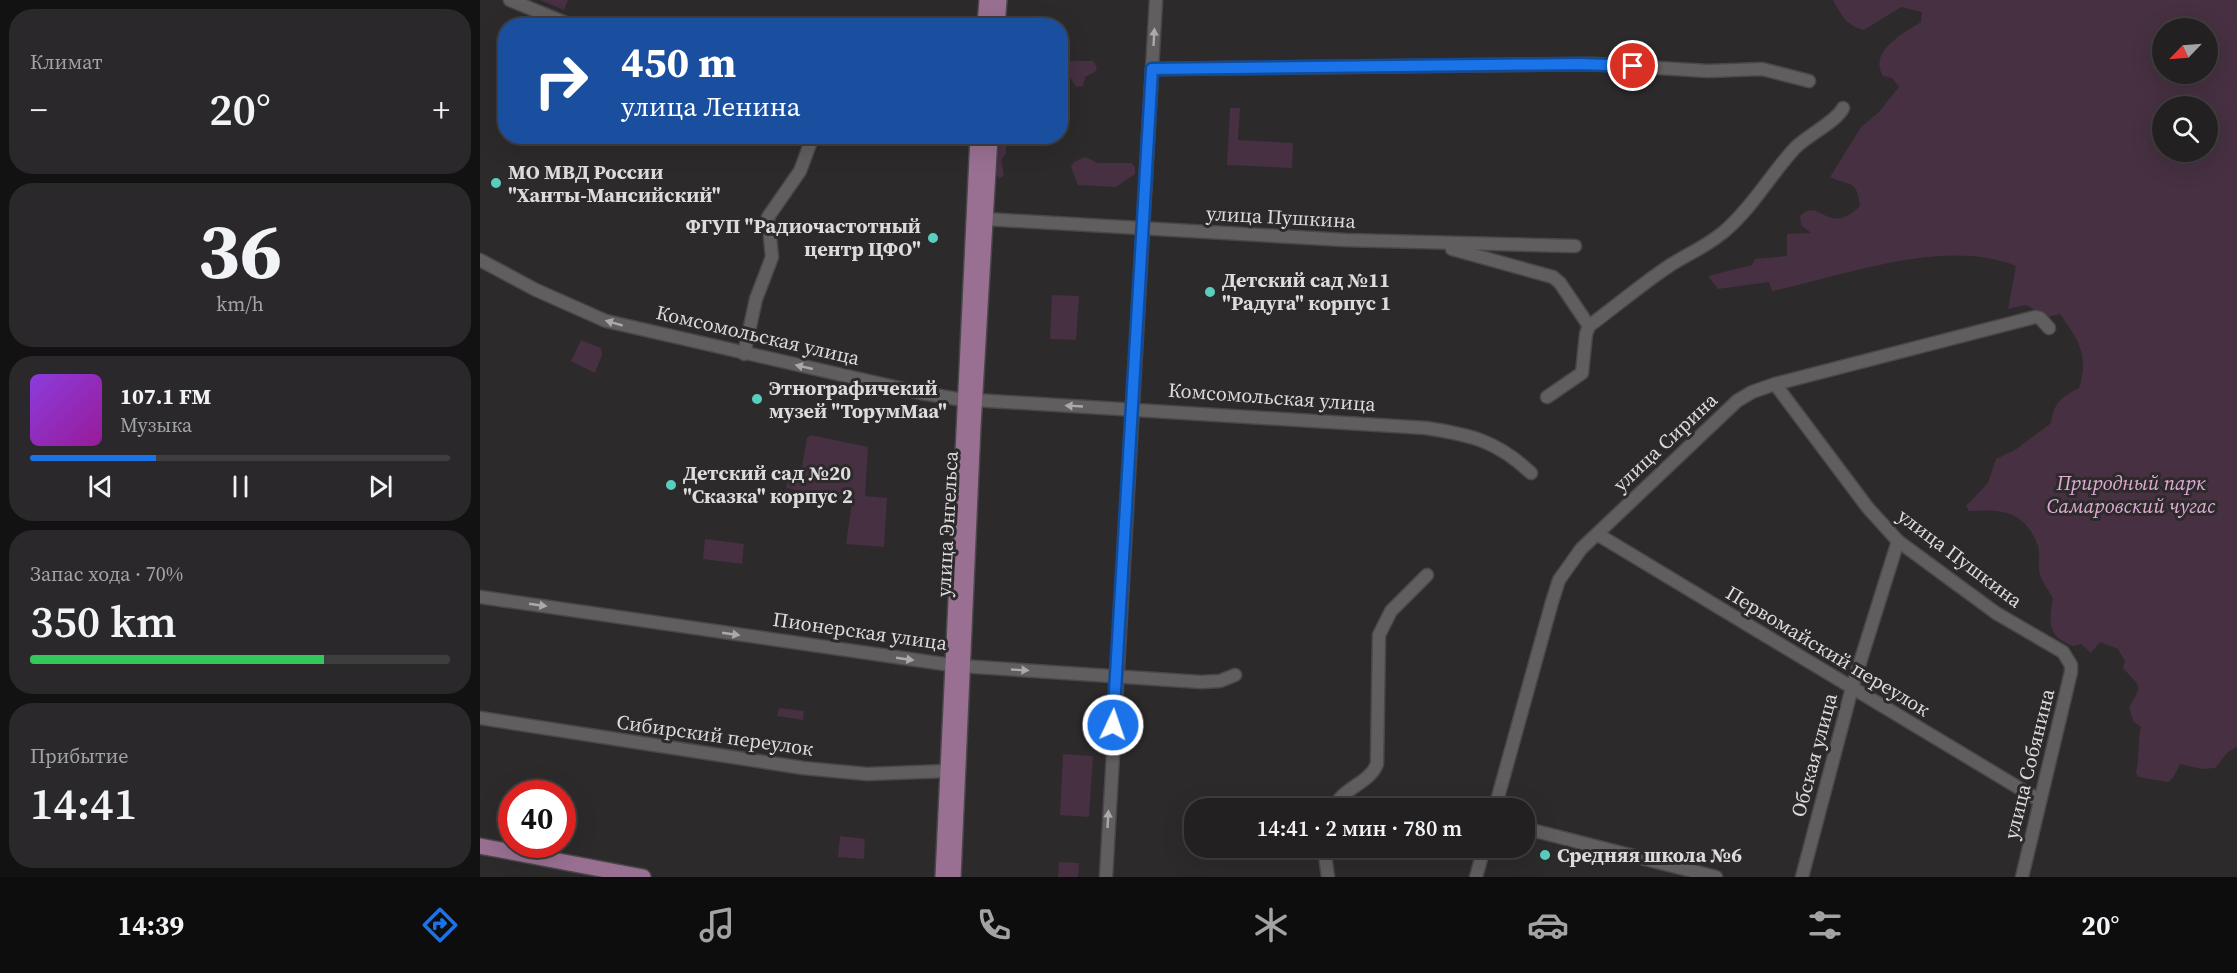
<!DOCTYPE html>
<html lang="ru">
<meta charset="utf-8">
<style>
body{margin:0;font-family:"Source Serif 4",serif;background:#2a282a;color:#f1f3f6;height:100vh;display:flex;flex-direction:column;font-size:22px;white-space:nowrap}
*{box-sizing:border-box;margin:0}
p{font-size:20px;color:#a2a3a5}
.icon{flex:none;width:33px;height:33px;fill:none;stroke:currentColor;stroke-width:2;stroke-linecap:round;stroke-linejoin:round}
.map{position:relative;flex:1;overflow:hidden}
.details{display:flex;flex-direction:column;gap:9px;padding:9px;background:#131212;width:480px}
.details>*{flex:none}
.guide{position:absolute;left:18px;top:18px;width:570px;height:126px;border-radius:24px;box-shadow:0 6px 24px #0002,0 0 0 2px #3f3e3f;background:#1a4fa0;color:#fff;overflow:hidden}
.needle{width:39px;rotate:245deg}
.controls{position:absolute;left:1672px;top:18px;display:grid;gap:12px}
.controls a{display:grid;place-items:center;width:66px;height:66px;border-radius:50%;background:#222021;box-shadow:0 6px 24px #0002,0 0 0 2px #3f3e3f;font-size:30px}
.speed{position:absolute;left:18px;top:780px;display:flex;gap:12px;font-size:30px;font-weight:700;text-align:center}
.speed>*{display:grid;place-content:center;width:78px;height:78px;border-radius:50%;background:#222021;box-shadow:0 6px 24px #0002,0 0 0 2px #3f3e3f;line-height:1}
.speed .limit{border:9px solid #d22;background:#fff;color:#111}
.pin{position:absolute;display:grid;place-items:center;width:51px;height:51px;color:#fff;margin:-26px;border:3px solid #fff;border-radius:50%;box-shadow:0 2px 6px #0007}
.me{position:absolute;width:66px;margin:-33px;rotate:3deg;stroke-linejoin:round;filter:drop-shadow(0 0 4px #0008)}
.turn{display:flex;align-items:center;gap:21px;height:126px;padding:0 24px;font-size:27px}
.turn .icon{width:78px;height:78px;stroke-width:2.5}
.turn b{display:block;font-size:42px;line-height:51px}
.big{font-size:45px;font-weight:600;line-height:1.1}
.details .widget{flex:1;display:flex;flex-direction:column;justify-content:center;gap:9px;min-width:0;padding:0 21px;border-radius:24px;background:#2a282a}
.details .dial{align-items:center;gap:0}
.dial b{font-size:78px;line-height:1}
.song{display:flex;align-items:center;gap:18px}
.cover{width:72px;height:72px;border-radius:9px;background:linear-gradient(135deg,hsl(270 70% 55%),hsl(300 70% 35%))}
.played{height:6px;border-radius:3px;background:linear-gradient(90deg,#1a73e8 30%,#3f3e3f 30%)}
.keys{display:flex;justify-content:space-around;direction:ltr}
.heat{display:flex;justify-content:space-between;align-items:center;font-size:33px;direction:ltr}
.charge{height:9px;border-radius:4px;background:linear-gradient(90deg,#34c759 70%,#3f3e3f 0)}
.trip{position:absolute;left:704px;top:798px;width:351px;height:60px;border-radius:24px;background:#222021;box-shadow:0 6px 24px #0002,0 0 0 2px #3f3e3f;font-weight:600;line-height:60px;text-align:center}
.tab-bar{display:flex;height:96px;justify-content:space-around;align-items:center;background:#0e0d0d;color:#a2a3a5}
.tab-bar .icon{width:42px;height:42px}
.tab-bar .active{color:#1a73e8}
.tab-bar b{font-size:27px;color:#f1f3f6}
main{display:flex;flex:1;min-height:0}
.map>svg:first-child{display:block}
</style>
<main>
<section class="details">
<div class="widget"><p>Климат</p>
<div class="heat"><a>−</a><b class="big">20°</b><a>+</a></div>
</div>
<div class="widget dial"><b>36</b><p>km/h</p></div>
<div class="widget">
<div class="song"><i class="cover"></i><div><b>107.1 FM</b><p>Музыка</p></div></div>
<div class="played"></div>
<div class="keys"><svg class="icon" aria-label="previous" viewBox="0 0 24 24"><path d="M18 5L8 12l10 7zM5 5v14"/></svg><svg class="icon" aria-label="pause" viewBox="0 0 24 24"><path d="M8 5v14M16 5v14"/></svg><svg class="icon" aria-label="next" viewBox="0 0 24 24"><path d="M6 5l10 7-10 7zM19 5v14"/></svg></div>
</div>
<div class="widget"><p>Запас хода · 70%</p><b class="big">350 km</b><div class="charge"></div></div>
<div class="widget"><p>Прибытие</p><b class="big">14:41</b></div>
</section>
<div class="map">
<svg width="1757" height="877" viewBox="0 0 1757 877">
<rect width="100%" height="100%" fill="#2d2a2c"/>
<g fill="#463041" fill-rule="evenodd">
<path d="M60,0H88L84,10Z"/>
<path d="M1353,0H1757V747L1748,752L1735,768L1722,769L1700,764L1693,778L1688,782L1658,777L1656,772C1660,757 1657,742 1661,727L1653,721L1649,707C1665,682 1658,686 1643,668L1645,661L1638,649L1620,642L1611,653L1601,644L1594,646C1568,638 1568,623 1573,599C1570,591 1562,583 1560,574C1557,565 1561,555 1558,546C1545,510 1521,509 1489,511L1486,506L1508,483L1516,459L1535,450L1571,423C1574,403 1580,398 1599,388C1609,356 1599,340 1580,314L1567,317L1546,305L1528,309L1536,266C1463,237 1365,276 1292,291L1289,282L1238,289L1228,276L1272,265L1275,259L1307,256V234L1331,233L1321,225L1320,216C1339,196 1348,238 1380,206C1376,177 1371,188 1350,177L1381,127L1398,113L1419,87L1412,78L1403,76C1388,52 1423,33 1441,22L1442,12L1421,7L1384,30C1367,26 1361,15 1353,0ZM1683,28H1728V74H1683ZM1683,106H1728V152H1683Z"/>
<path d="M581,61H613L617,67L615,72L605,77L603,86L596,87L590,77L581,78Z"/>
<path d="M750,108H760L758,140L813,143L812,168L747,165Z"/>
<path d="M519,137H526V153L521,160L524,175L519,179L517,174Z"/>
<path d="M605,157L618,163H651L655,167V174L636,187L598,185L591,167L594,162Z"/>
<path d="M572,295L599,296L596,340L570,339Z"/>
<path d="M101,340L121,348L122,355L115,373L91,361Z"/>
<path d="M331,435L388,447L385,496L407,498L404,547L366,544L372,503L306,488L307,483L322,467L327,438Z"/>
<path d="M225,539L264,544L262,564L223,559Z"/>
<path d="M299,708L324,711L323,720L297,716Z"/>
<path d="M583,754L613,756L609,817L580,815Z"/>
<path d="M360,836L385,839L384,859L358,857Z"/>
<path d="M579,862L599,863L598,877H578Z"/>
</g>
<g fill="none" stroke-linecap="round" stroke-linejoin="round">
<defs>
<g id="minor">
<path d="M30,0L93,26"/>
<path d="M672,69L1113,64L1228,71L1282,69L1329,81"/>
<path d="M505,219L865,240L1095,246"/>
<path d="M972,249L1073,277L1080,283L1109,326"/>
<path d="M0,260L56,290L126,321L441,393L484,400"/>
<path d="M264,354L276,299L292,257L288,217L320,171L333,136"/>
<path d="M1295,384L1388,508L1418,541L1516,613L1583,652L1591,665V672L1542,877"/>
<path d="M1067,397L1102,373L1106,334L1109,326C1136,306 1162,284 1189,266C1209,253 1230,245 1247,229C1274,205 1291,174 1315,148C1328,135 1357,121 1363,108"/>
<path d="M494,400L946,428C992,435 1017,441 1051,473"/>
<path d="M1117,534L1559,800"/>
<path d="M0,597L471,665"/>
<path d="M481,666L721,682L740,681L755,675"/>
<path d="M0,718L323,768L387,774L467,771"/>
<path d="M854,808C863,787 889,784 897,764L899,635L911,611L947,575"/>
<path d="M1015,808L1072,602L1079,580L1101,549L1257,401L1272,392L1295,384L1555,317L1560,318L1569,328"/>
<path d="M1044,828L1236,877"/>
<path d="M844,848L848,877"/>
<path d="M626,877L676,0"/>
<path d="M996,877L1004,848"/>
<path d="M1322,877L1372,688L1418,541"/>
</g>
<g id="major">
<path d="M505,26L507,0"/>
<path d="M517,26L519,0"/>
<path d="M0,846L163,877"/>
<path d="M463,877L498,136"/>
<path d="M473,877L493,426L510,136"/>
</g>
</defs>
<use href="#minor" stroke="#494749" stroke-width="15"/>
<use href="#major" stroke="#494749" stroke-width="18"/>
<use href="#minor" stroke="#615e60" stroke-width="12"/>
<use href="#major" stroke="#9a7092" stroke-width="15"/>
</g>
<defs><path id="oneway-solid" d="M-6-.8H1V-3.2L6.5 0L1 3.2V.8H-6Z" transform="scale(1.5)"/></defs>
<g fill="#aba9aa">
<use href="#oneway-solid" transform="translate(674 37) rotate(-87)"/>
<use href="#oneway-solid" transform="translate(134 323) rotate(-164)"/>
<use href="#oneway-solid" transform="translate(324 367) rotate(-167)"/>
<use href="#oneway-solid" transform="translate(594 406) rotate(-177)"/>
<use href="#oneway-solid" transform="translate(58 605) rotate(8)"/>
<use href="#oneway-solid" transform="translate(251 634) rotate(8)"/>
<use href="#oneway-solid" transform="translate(425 659) rotate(8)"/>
<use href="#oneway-solid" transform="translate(540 670) rotate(3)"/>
<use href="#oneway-solid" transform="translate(628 819) rotate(-87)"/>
</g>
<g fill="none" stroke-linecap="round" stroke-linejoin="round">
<defs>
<path id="route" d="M633,725L672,69L1099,64L1153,66"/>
</defs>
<use href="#route" stroke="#114b97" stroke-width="15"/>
<use href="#route" stroke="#1a73e8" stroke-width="10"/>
</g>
<g fill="#59cebf" stroke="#2d2a2c" stroke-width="2">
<circle cx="16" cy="183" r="6"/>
<circle cx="453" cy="238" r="6"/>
<circle cx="730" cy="292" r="6"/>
<circle cx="277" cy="399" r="6"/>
<circle cx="191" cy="485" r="6"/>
<circle cx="1065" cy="855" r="6"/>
</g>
<g text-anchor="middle" stroke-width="6" stroke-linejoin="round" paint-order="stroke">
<g font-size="20" font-weight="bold" fill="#dddbdc" stroke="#2d2a2c" text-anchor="start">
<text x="28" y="179">МО МВД России<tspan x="28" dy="23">"Ханты-Мансийский"</tspan></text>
<text x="441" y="233" text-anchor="end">ФГУП "Радиочастотный<tspan x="441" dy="23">центр ЦФО"</tspan></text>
<text x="742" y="287">Детский сад №11<tspan x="742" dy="23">"Радуга" корпус 1</tspan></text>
<text x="289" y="395">Этнографичекий<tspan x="289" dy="23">музей "ТорумМаа"</tspan></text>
<text x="203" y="480">Детский сад №20<tspan x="203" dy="23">"Сказка" корпус 2</tspan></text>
<text x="1077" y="862">Средняя школа №6</text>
</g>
<g font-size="20" fill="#dddbdc" stroke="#2d2a2c">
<text transform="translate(801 217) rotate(3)" y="7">улица Пушкина</text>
<text transform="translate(278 335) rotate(13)" y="7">Комсомольская улица</text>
<text transform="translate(792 397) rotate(4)" y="7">Комсомольская улица</text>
<text transform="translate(1185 442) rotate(-43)" y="7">улица Сирина</text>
<text transform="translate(467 524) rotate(-87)" y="7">улица Энгельса</text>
<text transform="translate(1480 558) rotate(37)" y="7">улица Пушкина</text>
<text transform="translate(380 631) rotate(8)" y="7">Пионерская улица</text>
<text transform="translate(1348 651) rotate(31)" y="7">Первомайский переулок</text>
<text transform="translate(235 735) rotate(8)" y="7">Сибирский переулок</text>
<text transform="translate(1334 755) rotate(-75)" y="7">Обская улица</text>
<text transform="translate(1549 764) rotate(-76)" y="7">улица Собянина</text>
</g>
<g font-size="20" font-style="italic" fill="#e0abd5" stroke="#2d2a2c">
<text x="1651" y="490">Природный парк<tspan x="1651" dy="23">Самаровский чугас</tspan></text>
</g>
</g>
</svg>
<div class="controls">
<a><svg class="needle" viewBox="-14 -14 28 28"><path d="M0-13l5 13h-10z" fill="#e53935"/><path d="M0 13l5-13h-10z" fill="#a2a3a5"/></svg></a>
<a><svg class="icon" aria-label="search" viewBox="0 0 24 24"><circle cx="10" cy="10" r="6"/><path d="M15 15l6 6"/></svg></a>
</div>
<div class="speed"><div class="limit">40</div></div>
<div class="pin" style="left:1153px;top:66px;background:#d93025"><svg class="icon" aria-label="arrive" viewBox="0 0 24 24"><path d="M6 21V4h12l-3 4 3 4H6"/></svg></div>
<svg class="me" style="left:633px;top:725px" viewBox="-20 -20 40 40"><circle r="17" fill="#1a73e8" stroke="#fff" stroke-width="3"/><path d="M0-11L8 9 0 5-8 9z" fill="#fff"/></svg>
<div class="trip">14:41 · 2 мин · 780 m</div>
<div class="guide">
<div class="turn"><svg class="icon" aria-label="right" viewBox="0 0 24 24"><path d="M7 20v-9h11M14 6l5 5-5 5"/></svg><div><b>450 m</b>улица Ленина</div></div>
</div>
</div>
</main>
<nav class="tab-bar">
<b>14:39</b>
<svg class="icon active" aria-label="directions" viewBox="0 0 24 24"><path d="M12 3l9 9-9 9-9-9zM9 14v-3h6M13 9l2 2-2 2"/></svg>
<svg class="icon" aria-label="music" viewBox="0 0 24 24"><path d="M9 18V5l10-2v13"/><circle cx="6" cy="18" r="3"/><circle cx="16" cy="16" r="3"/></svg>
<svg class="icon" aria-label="phone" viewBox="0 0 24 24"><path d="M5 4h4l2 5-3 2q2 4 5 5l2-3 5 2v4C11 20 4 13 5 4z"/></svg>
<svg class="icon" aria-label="climate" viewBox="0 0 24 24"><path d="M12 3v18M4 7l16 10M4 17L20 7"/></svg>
<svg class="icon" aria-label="car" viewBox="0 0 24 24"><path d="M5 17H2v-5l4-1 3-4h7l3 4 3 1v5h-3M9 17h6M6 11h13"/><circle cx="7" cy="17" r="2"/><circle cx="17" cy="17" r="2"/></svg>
<svg class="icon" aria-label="filters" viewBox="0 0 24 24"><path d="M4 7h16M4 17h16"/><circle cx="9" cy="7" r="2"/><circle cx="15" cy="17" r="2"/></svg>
<b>20°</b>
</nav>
